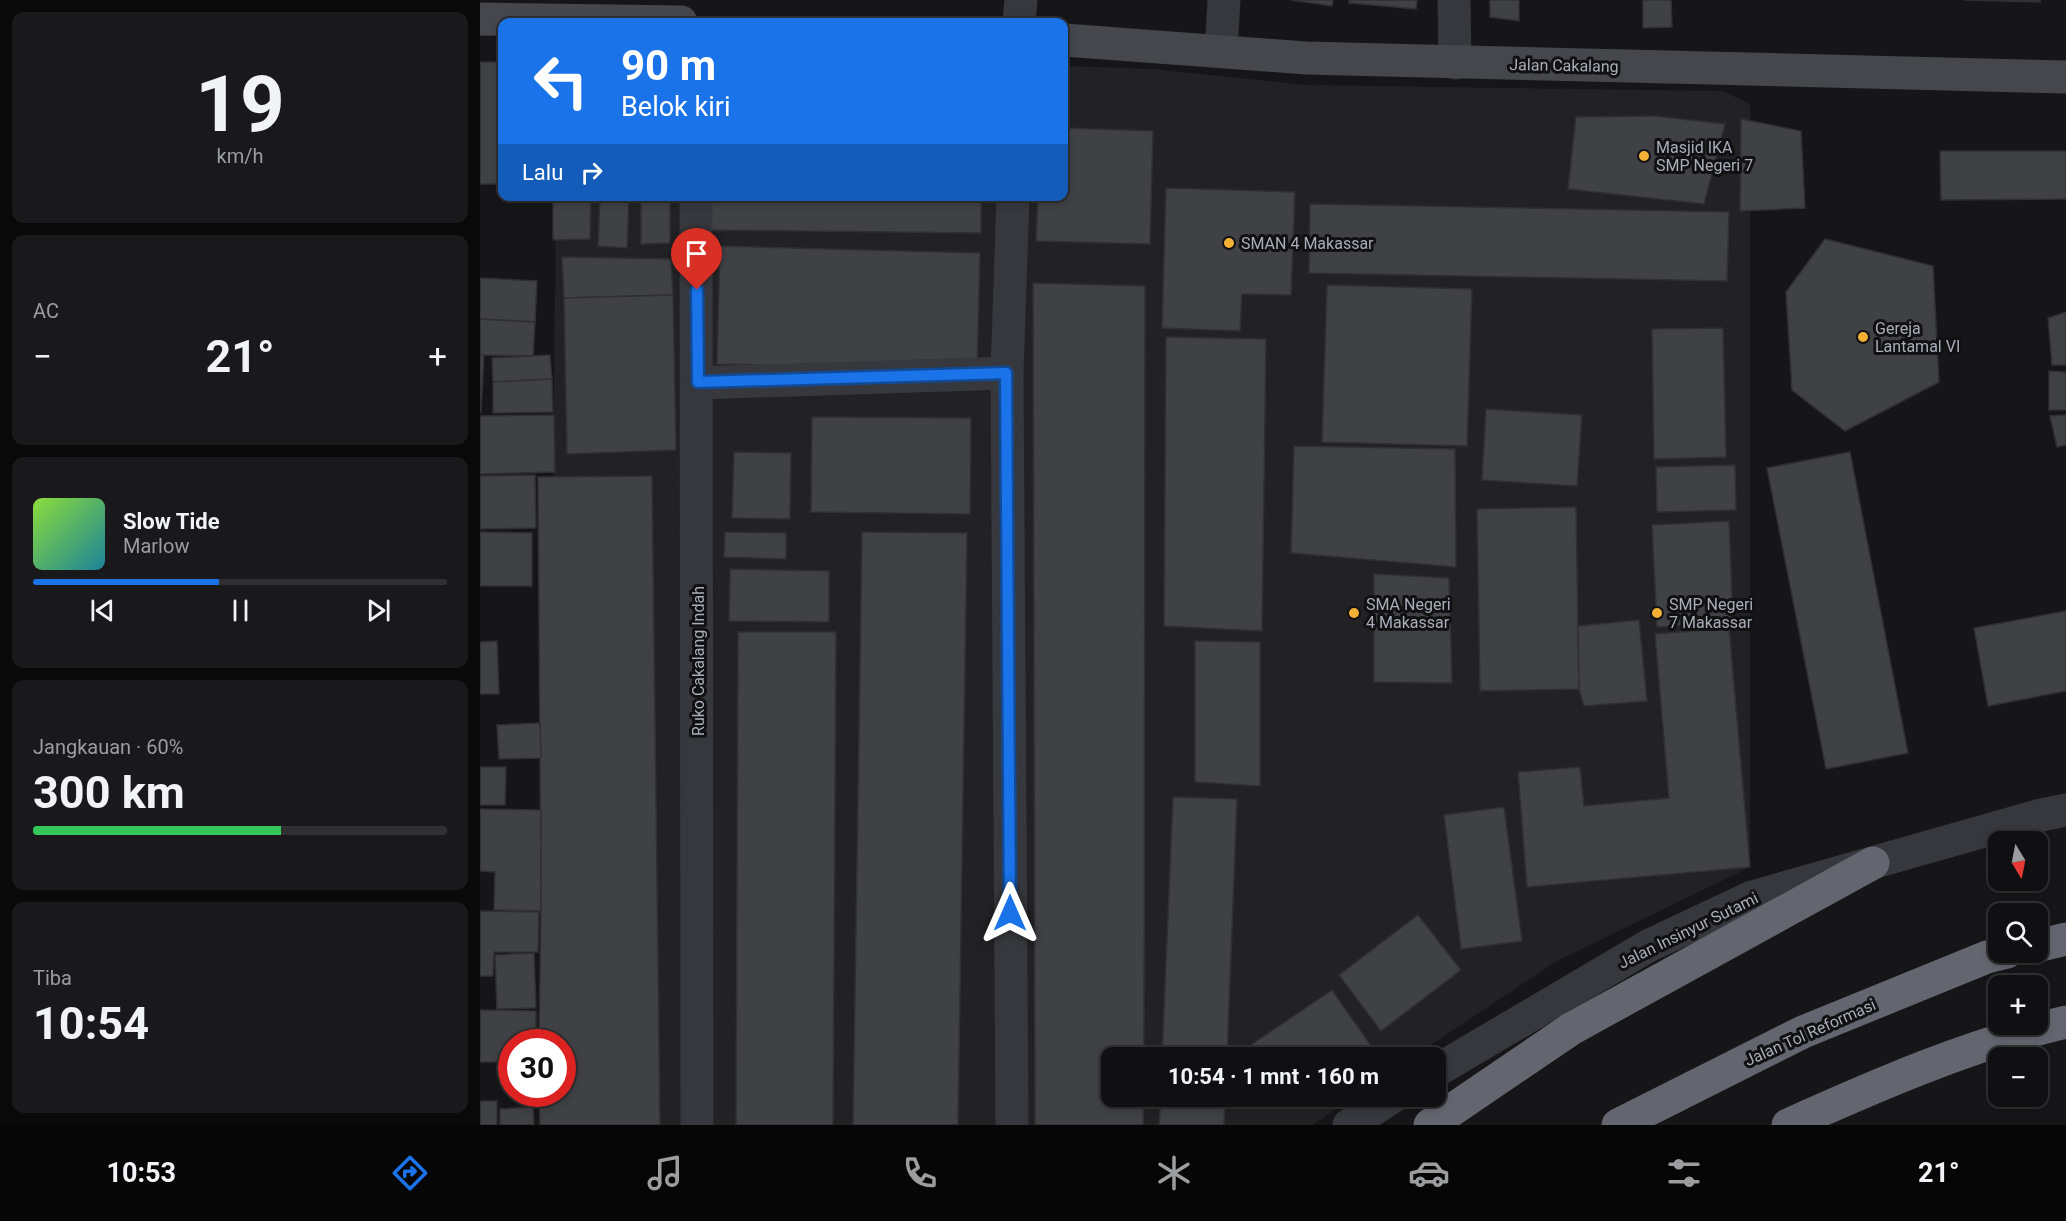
<!DOCTYPE html>
<html lang="id">
<meta charset="utf-8">
<style>
body{margin:0;font-family:Roboto,sans-serif;background:#19191b;color:#f1f3f6;height:100vh;display:flex;flex-direction:column;font-size:22px;white-space:nowrap}
*{box-sizing:border-box;margin:0}
p{font-size:20px;color:#9c9d9f}
.icon{flex:none;width:33px;height:33px;fill:none;stroke:currentColor;stroke-width:2;stroke-linecap:round;stroke-linejoin:round}
.map{position:relative;flex:1;overflow:hidden}
.side{display:flex;flex-direction:column;gap:12px;padding:12px;background:#09090a;width:480px}
.side>*{flex:none}
.guide{position:absolute;left:18px;top:18px;width:570px;height:183px;border-radius:12px;box-shadow:0 3px 9px #0003,0 0 0 2px #303032;background:#1a73e8;color:#fff;overflow:hidden}
.needle{width:39px;rotate:170deg}
.controls{position:absolute;left:1508px;top:831px;display:grid;gap:12px}
.controls a{display:grid;place-items:center;width:60px;height:60px;border-radius:12px;background:#101012;box-shadow:0 3px 9px #0003,0 0 0 2px #303032;font-size:30px}
.speed{position:absolute;left:18px;top:1029px;display:flex;gap:12px;font-size:30px;font-weight:700;text-align:center}
.speed>*{display:grid;place-content:center;width:78px;height:78px;border-radius:50%;background:#101012;box-shadow:0 3px 9px #0003,0 0 0 2px #303032;line-height:1}
.speed .limit{border:9px solid #d22;background:#fff;color:#111}
.pin{position:absolute;display:grid;place-items:center;width:51px;height:51px;color:#fff;margin:-62px -26px;border-radius:50% 50% 50% 0;rotate:-45deg;box-shadow:0 0 6px #0007}
.pin .icon{rotate:45deg}
.me{position:absolute;width:66px;margin:-33px;rotate:0deg;stroke-linejoin:round;filter:drop-shadow(0 0 4px #0008)}
.turn{display:flex;align-items:center;gap:21px;height:126px;padding:0 24px;font-size:27px}
.turn .icon{width:78px;height:78px;stroke-width:2.5}
.turn b{display:block;font-size:42px;line-height:51px}
.then{display:flex;align-items:center;height:57px;padding:0 24px;background:#0003;gap:12px;font-size:22px}
.big{font-size:45px;font-weight:700;line-height:1.1}
.side .widget{flex:1;display:flex;flex-direction:column;justify-content:center;gap:9px;min-width:0;padding:0 21px;border-radius:12px;background:#19191b}
.side .dial{align-items:center;gap:0}
.dial b{font-size:78px;line-height:1}
.song{display:flex;align-items:center;gap:18px}
.cover{width:72px;height:72px;border-radius:9px;background:linear-gradient(135deg,hsl(90 70% 55%),hsl(190 70% 35%))}
.played{height:6px;border-radius:3px;background:linear-gradient(90deg,#1a73e8 45%,#303032 45%)}
.keys{display:flex;justify-content:space-around;direction:ltr}
.heat{display:flex;justify-content:space-between;align-items:center;font-size:33px;direction:ltr}
.charge{height:9px;border-radius:4px;background:linear-gradient(90deg,#34c759 60%,#303032 0)}
.trip{position:absolute;left:621px;top:1047px;width:345px;height:60px;border-radius:12px;background:#101012;box-shadow:0 3px 9px #0003,0 0 0 2px #303032;font-weight:700;line-height:60px;text-align:center}
.tabs{display:flex;height:96px;justify-content:space-around;align-items:center;background:#060607;color:#9c9d9f}
.tabs .icon{width:42px;height:42px}
.tabs .selected{color:#1a73e8}
.tabs b{font-size:27px;color:#f1f3f6}
main{display:flex;flex:1;min-height:0}
.map>svg:first-child{display:block}
</style>
<main>
<section class="side">
<div class="widget dial"><b>19</b><p>km/h</p></div>
<div class="widget"><p>AC</p>
<div class="heat"><a>−</a><b class="big">21°</b><a>+</a></div>
</div>
<div class="widget">
<div class="song"><i class="cover"></i><div><b>Slow Tide</b><p>Marlow</p></div></div>
<div class="played"></div>
<div class="keys"><svg class="icon" aria-label="previous" viewBox="0 0 24 24"><path d="M18 5L8 12l10 7zM5 5v14"/></svg><svg class="icon" aria-label="pause" viewBox="0 0 24 24"><path d="M8 5v14M16 5v14"/></svg><svg class="icon" aria-label="next" viewBox="0 0 24 24"><path d="M6 5l10 7-10 7zM19 5v14"/></svg></div>
</div>
<div class="widget"><p>Jangkauan · 60%</p><b class="big">300 km</b><div class="charge"></div></div>
<div class="widget"><p>Tiba</p><b class="big">10:54</b></div>
</section>
<div class="map">
<svg width="1586" height="1125" viewBox="0 0 1586 1125">
<rect width="100%" height="100%" fill="#161618"/>
<path fill="#222225" d="M584,66L673,69L825,85L1243,91L1270,104V867L1075,962L933,1057L632,1058V1096L875,1097L832,1125H66L67,1094H82V1042H67L76,197L584,196Z"/>
<g fill="#404145" stroke="#303034" stroke-width="1.5">
<path d="M811,0H853L852,6Z"/>
<path d="M869,0H937L936,9L869,3Z"/>
<path d="M1010,0H1039V21L1010,17Z"/>
<path d="M1163,0H1191L1192,27L1163,28Z"/>
<path d="M1483,0H1560V2Z"/>
<rect x="0" y="62" width="22" height="122"/>
<path d="M1174,116L1245,124L1224,204L1088,189L1096,117Z"/>
<path d="M1261,119L1321,131L1325,208L1260,211Z"/>
<path d="M584,128L673,131L670,244L556,241L558,196H584Z"/>
<path d="M1460,151H1586V199L1461,200Z"/>
<path d="M686,188L815,192L811,295L762,294L760,331L682,328Z"/>
<path d="M73,196H111L110,239L73,240Z"/>
<path d="M120,196H149L147,248L118,246Z"/>
<path d="M161,196H190V243L161,244Z"/>
<path d="M228,196H501V233L227,230Z"/>
<path d="M830,204L1249,212L1247,281L829,273Z"/>
<path d="M1345,239L1453,266L1459,382L1365,431L1312,390L1306,292Z"/>
<path d="M240,246L500,253L497,370L237,364Z"/>
<path d="M82,257L191,259L193,295L84,298Z"/>
<path d="M0,278L57,281L55,322L0,319Z"/>
<path d="M553,283L665,286L664,1058H632V1096H664L663,1125H555Z"/>
<path d="M847,285L992,289L987,446L842,442Z"/>
<path d="M193,295L196,450L87,454L84,298Z"/>
<path d="M1586,312V365H1572L1568,318Z"/>
<path d="M0,319L55,322L53,356L0,355Z"/>
<path d="M1243,328L1246,457L1174,459L1172,329Z"/>
<path d="M686,337L786,339L782,631L684,626Z"/>
<path d="M0,355H4L1,412H0Z"/>
<path d="M70,355L72,379L13,382L12,358Z"/>
<path d="M1569,371L1586,372V410H1569Z"/>
<path d="M72,379L73,412L13,413V382Z"/>
<path d="M1006,409L1102,415L1097,486L1002,480Z"/>
<path d="M74,415L75,472L0,474V416Z"/>
<path d="M1586,415V445L1577,447L1570,416Z"/>
<path d="M332,417L491,418L490,514L331,512Z"/>
<path d="M814,446L975,449L976,567L811,553Z"/>
<path d="M254,452L311,453L310,519L252,518Z"/>
<path d="M1370,452L1428,753L1346,769L1287,468Z"/>
<path d="M1255,465L1256,510L1177,512L1176,467Z"/>
<path d="M55,475L56,528L0,529V476Z"/>
<path d="M172,476L180,1125H60L59,1094H82V1042H59L61,911L58,477Z"/>
<path d="M1096,507L1099,689L1000,691L997,509Z"/>
<path d="M1249,521L1253,622L1177,627L1172,525Z"/>
<path d="M0,532L52,533V586H0Z"/>
<path d="M245,532L306,533V559L244,557Z"/>
<path d="M382,532L487,533L478,1125H373Z"/>
<path d="M250,569L349,571V622L249,621Z"/>
<path d="M894,574L969,578L972,683L894,682Z"/>
<path d="M1586,611V691L1508,706L1494,628Z"/>
<path d="M1159,620L1167,701L1104,706L1099,689L1098,626Z"/>
<path d="M1249,628L1270,867L1047,887L1038,772L1100,767L1104,806L1189,798L1175,634Z"/>
<path d="M258,632H356L353,1125H256Z"/>
<path d="M17,641L19,694H0V642Z"/>
<path d="M715,641L780,642V786L715,782Z"/>
<path d="M60,723L61,758L19,759L17,725Z"/>
<path d="M0,767H26L25,805H0Z"/>
<path d="M693,797L757,799L747,1058H682Z"/>
<path d="M1024,807L1042,941L981,949L964,815Z"/>
<path d="M0,809L61,810V911L14,910L15,872L0,871Z"/>
<path d="M0,911L59,912L58,952H14L13,976H0Z"/>
<path d="M938,915L981,970L901,1031L859,975Z"/>
<path d="M54,953L56,1008L17,1009L15,955Z"/>
<path d="M852,990L891,1046L874,1058H771L765,1049Z"/>
<path d="M0,1010L56,1011V1042H32V1062H0Z"/>
<path d="M681,1096H745L744,1125H679Z"/>
<path d="M798,1096H817L804,1105Z"/>
<rect x="0" y="1101" width="17" height="24"/>
<path d="M53,1107L54,1125H20V1109Z"/>
</g>
<g fill="none" stroke-linecap="round" stroke-linejoin="round">
<g stroke="#37383d" stroke-width="33">
<path d="M974,0L975,63"/>
<path d="M539,22L541,0"/>
<path d="M741,51L744,0"/>
<path d="M216,196L217,1125"/>
<path d="M218,383L527,373"/>
<path d="M956,1071L1168,946L1272,897L1557,816L1586,810"/>
<path d="M532,1125L527,373L533,196"/>
<path d="M869,1125L914,1096"/>
</g>
<g stroke="#45474d" stroke-width="33">
<path d="M0,19L201,22"/>
<path d="M584,40L826,58L1586,77"/>
</g>
<g stroke="#63666e" stroke-width="33">
<path d="M1557,946L1586,939"/>
<path d="M950,1125L1091,1029L1393,863"/>
<path d="M1138,1125L1323,1032L1507,957L1527,952"/>
<path d="M1308,1125C1397,1085 1491,1044 1586,1022"/>
</g>
</g>
<g fill="none" stroke-linecap="round" stroke-linejoin="round">
<defs>
<path id="route" d="M217,290L218,382L526,373L530,913"/>
</defs>
<use href="#route" stroke="#114b97" stroke-width="15"/>
<use href="#route" stroke="#1a73e8" stroke-width="10"/>
</g>
<g fill="#f2b134" stroke="#111113" stroke-width="2">
<circle cx="1164" cy="156" r="6"/>
<circle cx="749" cy="243" r="6"/>
<circle cx="1383" cy="337" r="6"/>
<circle cx="874" cy="613" r="6"/>
<circle cx="1177" cy="613" r="6"/>
</g>
<g text-anchor="middle" stroke-width="6" stroke-linejoin="round" paint-order="stroke">
<g font-size="16" fill="#a8adb8" stroke="#111113">
<text transform="translate(1084 65) rotate(1)" y="6">Jalan Cakalang</text>
<text transform="translate(218 661) rotate(-90)" y="6">Ruko Cakalang Indah</text>
<text transform="translate(1208 930) rotate(-26)" y="6">Jalan Insinyur Sutami</text>
<text transform="translate(1330 1032) rotate(-24)" y="6">Jalan Tol Reformasi</text>
</g>
<g font-size="16" fill="#a8adb8" stroke="#111113" text-anchor="start">
<text x="1176" y="153">Masjid IKA<tspan x="1176" dy="18">SMP Negeri 7</tspan></text>
<text x="761" y="249">SMAN 4 Makassar</text>
<text x="1395" y="334">Gereja<tspan x="1395" dy="18">Lantamal VI</tspan></text>
<text x="886" y="610">SMA Negeri<tspan x="886" dy="18">4 Makassar</tspan></text>
<text x="1189" y="610">SMP Negeri<tspan x="1189" dy="18">7 Makassar</tspan></text>
</g>
</g>
</svg>
<div class="controls">
<a><svg class="needle" viewBox="-14 -14 28 28"><path d="M0-13l5 13h-10z" fill="#e53935"/><path d="M0 13l5-13h-10z" fill="#9c9d9f"/></svg></a>
<a><svg class="icon" aria-label="search" viewBox="0 0 24 24"><circle cx="10" cy="10" r="6"/><path d="M15 15l6 6"/></svg></a>
<a>+</a>
<a>−</a>
</div>
<div class="speed"><div class="limit">30</div></div>
<div class="pin" style="left:217px;top:290px;background:#d93025"><svg class="icon" aria-label="arrive" viewBox="0 0 24 24"><path d="M6 21V4h12l-3 4 3 4H6"/></svg></div>
<svg class="me" style="left:530px;top:913px" viewBox="-20 -20 40 40"><path d="M0-17L14 15 0 8-14 15z" fill="#1a73e8" stroke="#fff" stroke-width="4"/></svg>
<div class="trip">10:54 · 1 mnt · 160 m</div>
<div class="guide">
<div class="turn"><svg class="icon" aria-label="left" viewBox="0 0 24 24"><path d="M17 20v-9H6M10 6l-5 5 5 5"/></svg><div><b>90 m</b>Belok kiri</div></div>
<div class="then">Lalu<svg class="icon" aria-label="right" viewBox="0 0 24 24"><path d="M7 20v-9h11M14 6l5 5-5 5"/></svg></div>
</div>
</div>
</main>
<nav class="tabs">
<b>10:53</b>
<svg class="icon selected" aria-label="directions" viewBox="0 0 24 24"><path d="M12 3l9 9-9 9-9-9zM9 14v-3h6M13 9l2 2-2 2"/></svg>
<svg class="icon" aria-label="music" viewBox="0 0 24 24"><path d="M9 18V5l10-2v13"/><circle cx="6" cy="18" r="3"/><circle cx="16" cy="16" r="3"/></svg>
<svg class="icon" aria-label="phone" viewBox="0 0 24 24"><path d="M5 4h4l2 5-3 2q2 4 5 5l2-3 5 2v4C11 20 4 13 5 4z"/></svg>
<svg class="icon" aria-label="climate" viewBox="0 0 24 24"><path d="M12 3v18M4 7l16 10M4 17L20 7"/></svg>
<svg class="icon" aria-label="car" viewBox="0 0 24 24"><path d="M5 17H2v-5l4-1 3-4h7l3 4 3 1v5h-3M9 17h6M6 11h13"/><circle cx="7" cy="17" r="2"/><circle cx="17" cy="17" r="2"/></svg>
<svg class="icon" aria-label="filters" viewBox="0 0 24 24"><path d="M4 7h16M4 17h16"/><circle cx="9" cy="7" r="2"/><circle cx="15" cy="17" r="2"/></svg>
<b>21°</b>
</nav>
